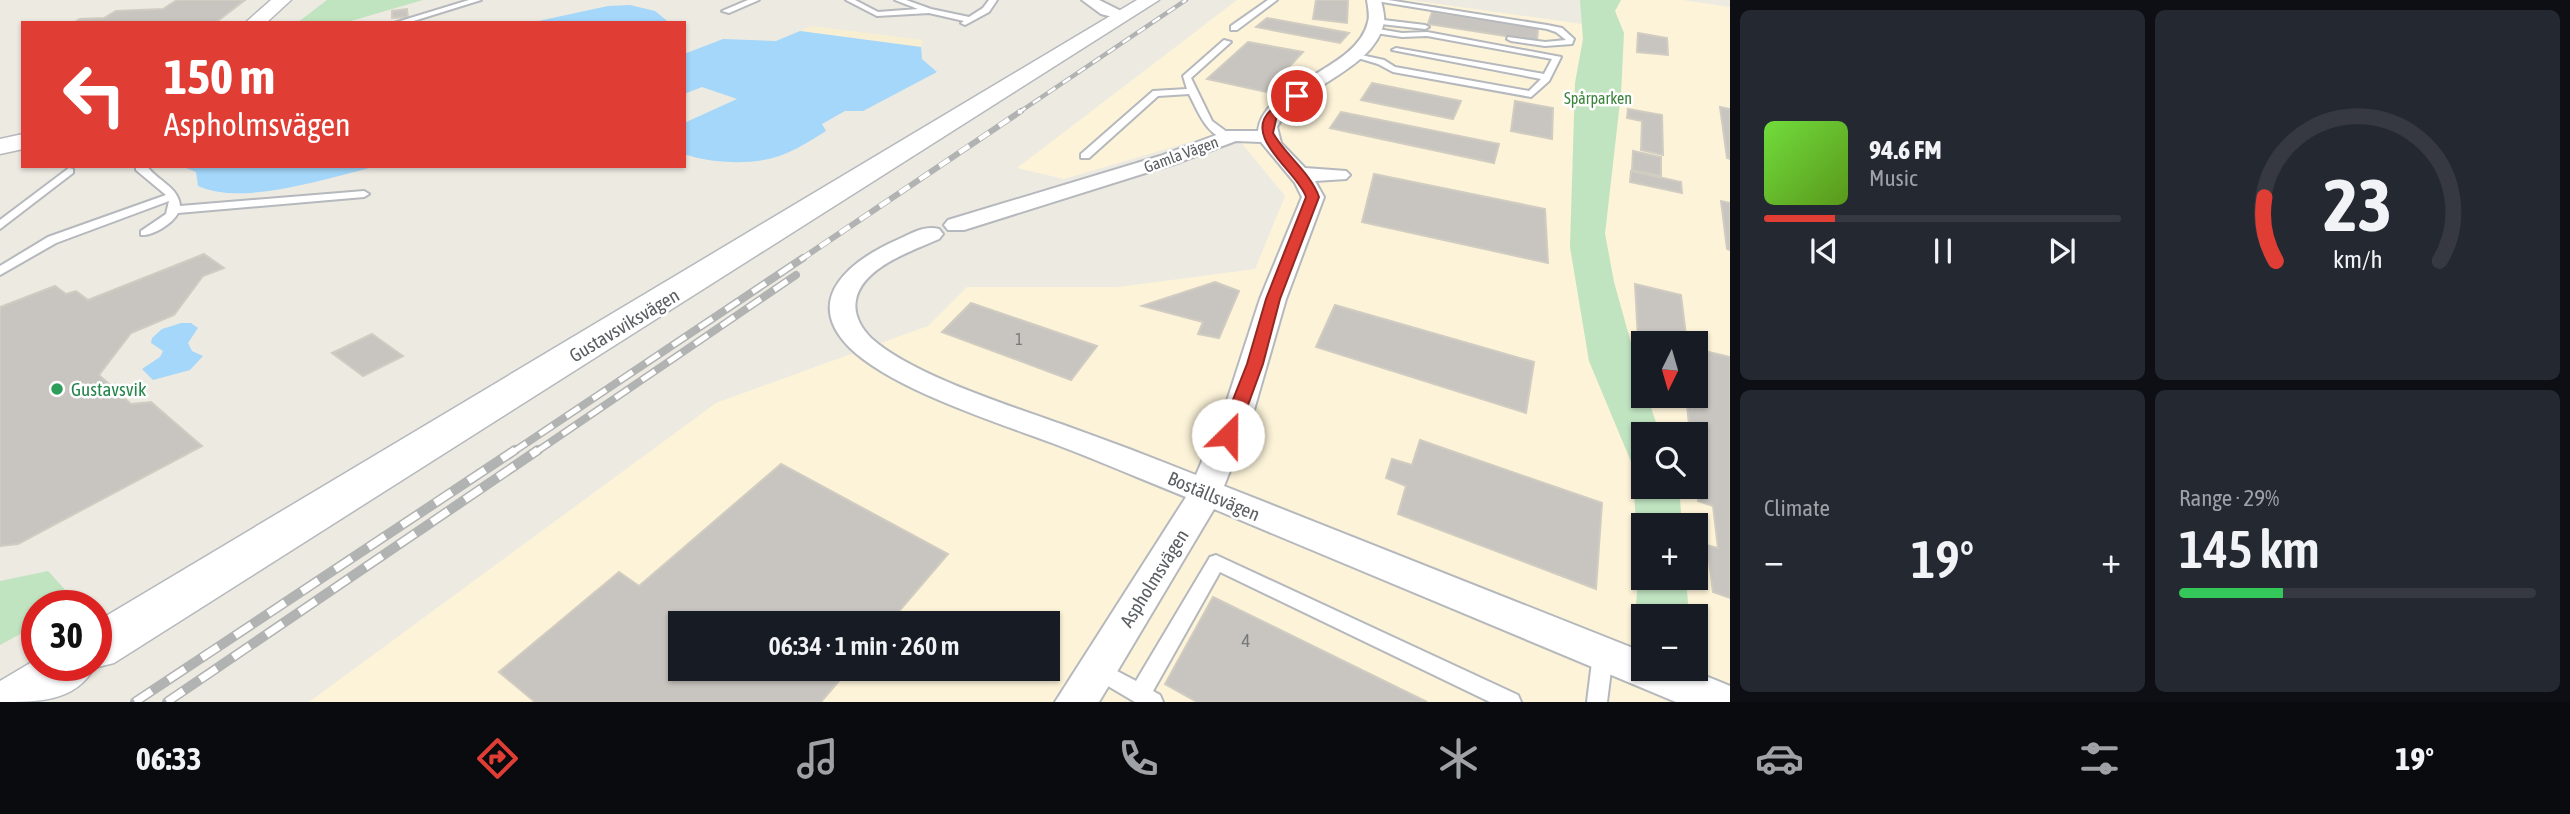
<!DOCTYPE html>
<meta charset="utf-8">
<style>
body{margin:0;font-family:"Asap Condensed",sans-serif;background:#242831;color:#f1f3f6;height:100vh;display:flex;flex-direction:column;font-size:26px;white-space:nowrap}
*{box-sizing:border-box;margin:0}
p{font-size:23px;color:#9ea1a6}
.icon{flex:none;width:38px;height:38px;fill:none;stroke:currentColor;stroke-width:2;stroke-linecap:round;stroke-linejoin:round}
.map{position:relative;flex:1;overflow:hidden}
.drawer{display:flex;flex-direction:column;gap:10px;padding:10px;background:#0d0f14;width:840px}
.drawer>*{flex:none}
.guide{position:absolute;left:21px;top:21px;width:665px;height:147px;border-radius:0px;box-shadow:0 2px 5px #0004;background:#e03e35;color:#fff;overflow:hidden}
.needle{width:46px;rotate:185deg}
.controls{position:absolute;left:1631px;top:331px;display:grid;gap:14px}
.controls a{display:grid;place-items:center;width:77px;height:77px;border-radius:0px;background:#171b24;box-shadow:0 2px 5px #0004;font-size:35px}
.speed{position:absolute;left:21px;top:590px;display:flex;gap:14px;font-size:35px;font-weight:700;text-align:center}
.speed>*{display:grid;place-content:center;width:91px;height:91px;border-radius:50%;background:#171b24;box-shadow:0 2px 5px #0004;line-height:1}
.speed .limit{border:10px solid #d22;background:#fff;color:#111}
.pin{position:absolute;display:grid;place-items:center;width:60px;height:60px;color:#fff;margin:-30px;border:4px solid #fff;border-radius:50%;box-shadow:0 2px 7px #0007}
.me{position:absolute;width:77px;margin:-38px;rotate:23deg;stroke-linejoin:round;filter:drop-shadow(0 0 5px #0008)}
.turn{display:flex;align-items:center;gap:24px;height:147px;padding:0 28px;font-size:32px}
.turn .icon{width:91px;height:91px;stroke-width:2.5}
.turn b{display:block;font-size:49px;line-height:60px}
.big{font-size:52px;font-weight:600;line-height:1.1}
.drawer .tile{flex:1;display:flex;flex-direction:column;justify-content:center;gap:10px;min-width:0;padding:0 24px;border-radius:10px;background:#242831}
.drawer .dial{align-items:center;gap:0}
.dial svg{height:182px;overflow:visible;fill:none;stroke:#363941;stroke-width:7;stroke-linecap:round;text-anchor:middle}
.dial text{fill:#f1f3f6;stroke:none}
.song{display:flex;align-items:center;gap:21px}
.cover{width:84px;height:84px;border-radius:10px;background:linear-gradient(135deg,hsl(100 70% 55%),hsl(90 70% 35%))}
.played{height:7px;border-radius:4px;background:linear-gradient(90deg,#e03e35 20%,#363941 20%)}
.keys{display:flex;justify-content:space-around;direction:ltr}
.heat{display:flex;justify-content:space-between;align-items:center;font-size:38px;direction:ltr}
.charge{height:10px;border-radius:5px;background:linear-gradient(90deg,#34c759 29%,#363941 0)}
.drawer .tiles{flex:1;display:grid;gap:10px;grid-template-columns:repeat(2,1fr)}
.trip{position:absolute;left:668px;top:611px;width:392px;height:70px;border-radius:0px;background:#171b24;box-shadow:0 2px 5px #0004;font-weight:600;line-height:70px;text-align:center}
.tab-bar{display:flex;height:112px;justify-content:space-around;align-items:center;background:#090b0e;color:#9ea1a6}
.tab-bar .icon{width:49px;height:49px}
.tab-bar .active{color:#e03e35}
.tab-bar b{font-size:32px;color:#f1f3f6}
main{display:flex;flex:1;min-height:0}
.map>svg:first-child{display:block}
</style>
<main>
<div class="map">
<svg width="1730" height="702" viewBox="0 0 1730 702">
<rect width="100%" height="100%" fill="#edeae2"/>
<path fill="#fcf3d8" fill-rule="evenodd" d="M1237,0H1411L1589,25L1617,0H1683L1730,7V702H309L716,403L928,326L967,287H1118L1255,269L1285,196L1231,130L1064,179L1017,168ZM1643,343H1696V396H1643ZM1643,434H1696V486H1643ZM1643,525H1696V578H1643ZM1643,616H1696V668H1643ZM681,623H1048V668H681Z"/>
<g fill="#c0e3c0">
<path d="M327,0H423L344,23H297Z"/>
<path d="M1580,0H1621L1615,11L1624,33L1621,93L1605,234L1614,282L1643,386V396H1647L1660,434H1643V486L1679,487L1682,525H1643V578H1686L1689,616H1643V649L1633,645L1639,565L1632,464L1589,361L1570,247L1575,83L1583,39Z"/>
<path d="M48,571L77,603L72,605L37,606V625L0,645V581Z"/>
</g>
<path fill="#f8eed2" d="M812,26L923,40L921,47L800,31Z"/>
<g fill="#a4d7fa">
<path d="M630,5L655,11L670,23H529L608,6Z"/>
<path d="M800,31L921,47L922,59L937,72L863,111H845L822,124L826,131C813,139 801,147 787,153C759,166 712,164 684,154V123L737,99L702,87L684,94V54L723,39L776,41Z"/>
<path d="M181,166H378C330,177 243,207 198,186L196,172Z"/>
<path d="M181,323H191L198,328L188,343L192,351L203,356L190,370L153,380L142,369L160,357L163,351L151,343L152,338L162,329Z"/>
</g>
<g fill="#c8c5c0" stroke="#d1ccc1" stroke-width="2">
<path d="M177,0H245L215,23H73L80,19L104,18L116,11L163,9Z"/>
<path d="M1316,0H1348L1347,23L1313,19Z"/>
<path d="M407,9L408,17L392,18V11Z"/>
<path d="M1432,12L1538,28L1537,41L1428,24Z"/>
<path d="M1267,18L1349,33L1340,43L1256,27Z"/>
<path d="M1638,33L1667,38L1668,55L1637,52Z"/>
<path d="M1248,42L1303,52L1266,92L1207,79Z"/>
<path d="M1372,83L1461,101L1453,119L1361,100Z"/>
<path d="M1515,101L1553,108L1552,139L1511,131Z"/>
<path d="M1720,107L1730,109V159L1727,158Z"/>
<path d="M1628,109L1662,115L1663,155L1641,150L1642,121L1627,118Z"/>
<path d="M1341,112L1499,144L1494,163L1330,128Z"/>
<path d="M1633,151L1661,157V176L1632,170Z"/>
<path d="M1631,171L1681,182L1682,193L1630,182Z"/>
<path d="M1374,174L1545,209L1548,263L1362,222Z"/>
<path d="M1721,201L1730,203V250L1727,249Z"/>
<path d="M204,254L224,268L203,276L174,315L131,333L99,375L131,404L151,402L202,446L18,544L0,546V307L55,286L66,294L76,291L88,300Z"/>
<path d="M1215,282L1239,291L1219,338L1198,334L1203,322L1142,306Z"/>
<path d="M1635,284L1681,295L1687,343H1643V377L1640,376Z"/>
<path d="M971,303L1097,346L1071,380L942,332Z"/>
<path d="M1335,305L1534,362L1526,413L1316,347Z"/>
<path d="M372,334L403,356L363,376L332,353Z"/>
<path d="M1696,349L1730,357V598L1713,592L1707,545L1718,548L1713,506L1698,501L1696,434H1690L1686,396H1696Z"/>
<path d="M1420,440L1602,503L1596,589L1398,514L1406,486L1386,478L1392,459L1412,465Z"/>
<path d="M781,464L948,554L889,623H681V668H850L821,702H535L499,672L619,572L639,586Z"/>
<path d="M1213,597L1427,702H1197L1165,684Z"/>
</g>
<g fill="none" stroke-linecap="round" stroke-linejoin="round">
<defs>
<g id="service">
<path d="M469,0H481L407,23H394Z"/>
<path d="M748,0H759L729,13L722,11Z"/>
<path d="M846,0H855L878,12L918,9L895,0H906L931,9L969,17L983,8L989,0H997L989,12L965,25L961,23L964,21L929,13L877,16Z"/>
<path d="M1268,0H1277L1237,30H1231V26Z"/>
<path d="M1370,0H1388L1547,25L1562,28L1574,39L1572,44L1545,46L1511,41L1507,39L1508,37L1545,42L1566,40L1556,32L1547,29Z"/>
<path d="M1375,19L1425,25L1429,27L1425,29L1372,23L1371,21Z"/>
<path d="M1372,28L1402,33L1427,32L1561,57L1549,81L1531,97L1393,72L1378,64L1348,55L1352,53L1384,60L1395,67L1529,91L1541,79L1392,50L1396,48L1544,74L1552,59L1427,36L1402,37L1369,32L1368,30Z"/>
<path d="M1224,40L1231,42L1191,78L1212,121L1231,135V139C1208,140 1198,111 1189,94L1158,96L1089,158H1081V154L1153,91L1187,89L1183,76Z"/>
<path d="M136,166H147C156,180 179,187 180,206L364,191L369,194L364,197L178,213C172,224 153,236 141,235V231L166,214L169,201L56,243L0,275V266L48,237L166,195L136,170Z"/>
<path d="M69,168L73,169V173L0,229V220Z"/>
<path d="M1216,555L1518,695L1521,702H1490L1220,572L1153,691L1160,695L1163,702H1135L1091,676L1088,670L1091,664L1098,661L1136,681L1210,557Z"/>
<path d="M1603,645L1610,648L1613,654L1607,702H1587L1593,654L1596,648Z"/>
</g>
<g id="minor">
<path d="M1082,0H1099L1131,16L1124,20L1101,14Z"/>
<path d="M1367,0H1381C1382,6 1385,15 1384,22C1374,72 1298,85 1277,127L1281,143L1305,168L1346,171L1350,175L1346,179L1315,181L1324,197L1286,299L1254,410L1224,486L1643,652V668H1686L1730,686V702H1676L1214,509L1099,702H1055L1186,497C1141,479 1097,460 1052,443C996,422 892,389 850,348C800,298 853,259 899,239C912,233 925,225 939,229L943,234L939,239C912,251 862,267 856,300C853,314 861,328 871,338C912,375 1008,405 1061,424C1106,440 1151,457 1196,475L1224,410L1260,299L1302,197L1295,183L1261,142L1236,141L1174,164L964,230H948L944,225L948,220L1160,156L1227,131H1258C1263,83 1357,71 1368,22C1370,16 1368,7 1367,0Z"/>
</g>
<g id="tertiary">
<path d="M271,0H291L266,23H245Z"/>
<path d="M1137,0H1159L114,663L94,668C75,702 37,702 0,702V681L37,659V665H96V622Z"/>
<path d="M23,134V149L0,154V139Z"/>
</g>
</defs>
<use href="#service" stroke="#b5b8bc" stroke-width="4"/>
<use href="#minor" stroke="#b5b8bc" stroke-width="4"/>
<use href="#tertiary" stroke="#b5b8bc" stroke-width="3"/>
<use href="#service" fill="#fff" fill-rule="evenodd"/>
<use href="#minor" fill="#fff" fill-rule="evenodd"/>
<use href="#tertiary" fill="#fff" fill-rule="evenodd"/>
<defs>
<path id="rail-far3" d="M1018,113L1186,0"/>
<path id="rail-far2" d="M800,260L1021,111"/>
<g id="rail-far1">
<path d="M513,452L803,258"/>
<path d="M536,452L796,275"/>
</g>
<g id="rail">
<path d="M135,702L515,450"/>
<path d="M167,702L538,450"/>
</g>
</defs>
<use href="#rail-far3" stroke="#b1b2b2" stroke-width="4.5"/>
<use href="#rail-far2" stroke="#b1b2b2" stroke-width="6"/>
<use href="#rail-far1" stroke="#b1b2b2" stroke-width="8"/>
<use href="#rail" stroke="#b1b2b2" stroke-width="10"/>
<use href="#rail-far3" stroke="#fff" stroke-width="2.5" stroke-dasharray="9" stroke-linecap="butt"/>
<use href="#rail-far2" stroke="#fff" stroke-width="4.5" stroke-dasharray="12" stroke-linecap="butt"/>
<use href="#rail-far1" stroke="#fff" stroke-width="5" stroke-dasharray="16" stroke-linecap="butt"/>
<use href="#rail" stroke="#fff" stroke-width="7" stroke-dasharray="20" stroke-linecap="butt"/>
</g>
<path fill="#e03e35" stroke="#922822" stroke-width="2" d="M1294,94L1302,96L1277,115L1273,133C1286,156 1310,172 1319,197L1280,299L1263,364L1237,435L1228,441L1219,435L1247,364L1266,299L1306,197C1298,172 1241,137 1271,110C1278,104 1286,99 1294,94Z"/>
<circle fill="#2e9e5b" stroke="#fff" stroke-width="2.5" cx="57" cy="389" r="7"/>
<g text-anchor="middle" stroke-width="5" stroke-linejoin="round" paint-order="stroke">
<g font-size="16" fill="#39833b" stroke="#fff">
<text x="1598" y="104">Spårparken</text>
</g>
<g font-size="16" fill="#5b5e62" stroke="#fff">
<text transform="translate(1181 154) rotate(-20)" y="6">Gamla Vägen</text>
</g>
<g font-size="16" fill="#76787a">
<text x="1019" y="345">1</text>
</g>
<g font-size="19" fill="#5b5e62" stroke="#fff">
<text transform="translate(624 325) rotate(-31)" y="7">Gustavsviksvägen</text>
<text transform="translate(1214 496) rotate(23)" y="7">Boställsvägen</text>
<text transform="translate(1154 578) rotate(-58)" y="7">Aspholmsvägen</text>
</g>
<g font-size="19" fill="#27864d" stroke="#fff" text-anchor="start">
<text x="71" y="396">Gustavsvik</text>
</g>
<g font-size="19" fill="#76787a">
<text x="1246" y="647">4</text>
</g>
</g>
</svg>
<div class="controls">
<a><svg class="needle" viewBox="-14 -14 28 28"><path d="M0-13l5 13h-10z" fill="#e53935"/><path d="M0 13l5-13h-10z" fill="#9ea1a6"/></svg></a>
<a><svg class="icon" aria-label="search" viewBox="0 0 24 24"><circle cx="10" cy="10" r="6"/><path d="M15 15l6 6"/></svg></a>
<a>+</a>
<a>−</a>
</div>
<div class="speed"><div class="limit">30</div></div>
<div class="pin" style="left:1297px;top:96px;background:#d93025"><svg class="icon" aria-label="arrive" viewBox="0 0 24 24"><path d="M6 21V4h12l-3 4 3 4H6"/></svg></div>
<svg class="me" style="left:1228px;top:435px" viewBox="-20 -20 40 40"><circle r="19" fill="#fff"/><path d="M0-13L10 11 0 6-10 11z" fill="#e03e35"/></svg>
<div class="trip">06:34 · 1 min · 260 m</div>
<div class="guide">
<div class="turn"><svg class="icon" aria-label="left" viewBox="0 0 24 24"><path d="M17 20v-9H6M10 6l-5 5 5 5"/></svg><div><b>150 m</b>Aspholmsvägen</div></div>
</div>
</div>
<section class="drawer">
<div class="tiles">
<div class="tile">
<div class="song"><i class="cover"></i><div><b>94.6 FM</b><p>Music</p></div></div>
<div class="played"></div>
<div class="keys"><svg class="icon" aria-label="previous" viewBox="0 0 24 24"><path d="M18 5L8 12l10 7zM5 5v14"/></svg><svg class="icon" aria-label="pause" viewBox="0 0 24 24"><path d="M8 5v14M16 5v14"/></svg><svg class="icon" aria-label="next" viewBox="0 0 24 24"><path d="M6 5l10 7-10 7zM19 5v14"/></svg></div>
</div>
<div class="tile dial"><svg viewBox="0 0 100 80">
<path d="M14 69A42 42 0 1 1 86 69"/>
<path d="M14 69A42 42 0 0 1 9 41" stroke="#e03e35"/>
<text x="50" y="56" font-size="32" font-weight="700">23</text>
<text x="50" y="72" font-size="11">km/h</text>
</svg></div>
<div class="tile"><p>Climate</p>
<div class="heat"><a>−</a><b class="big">19°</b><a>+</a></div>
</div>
<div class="tile"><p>Range · 29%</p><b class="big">145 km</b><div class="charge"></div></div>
</div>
</section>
</main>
<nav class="tab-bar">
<b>06:33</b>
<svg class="icon active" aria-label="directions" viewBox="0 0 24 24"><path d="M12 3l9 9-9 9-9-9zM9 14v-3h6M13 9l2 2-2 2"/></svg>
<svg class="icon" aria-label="music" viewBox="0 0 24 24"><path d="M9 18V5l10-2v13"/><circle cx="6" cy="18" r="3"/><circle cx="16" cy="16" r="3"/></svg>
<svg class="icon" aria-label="phone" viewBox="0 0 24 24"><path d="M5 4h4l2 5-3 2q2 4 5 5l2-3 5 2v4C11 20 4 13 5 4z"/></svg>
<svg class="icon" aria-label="climate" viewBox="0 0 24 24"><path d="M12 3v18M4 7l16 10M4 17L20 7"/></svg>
<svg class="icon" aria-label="car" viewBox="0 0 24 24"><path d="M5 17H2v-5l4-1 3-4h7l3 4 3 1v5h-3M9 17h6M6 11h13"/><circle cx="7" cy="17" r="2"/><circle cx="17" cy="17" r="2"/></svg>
<svg class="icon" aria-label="filters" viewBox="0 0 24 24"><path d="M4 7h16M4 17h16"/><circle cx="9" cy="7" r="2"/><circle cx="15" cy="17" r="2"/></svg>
<b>19°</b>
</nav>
